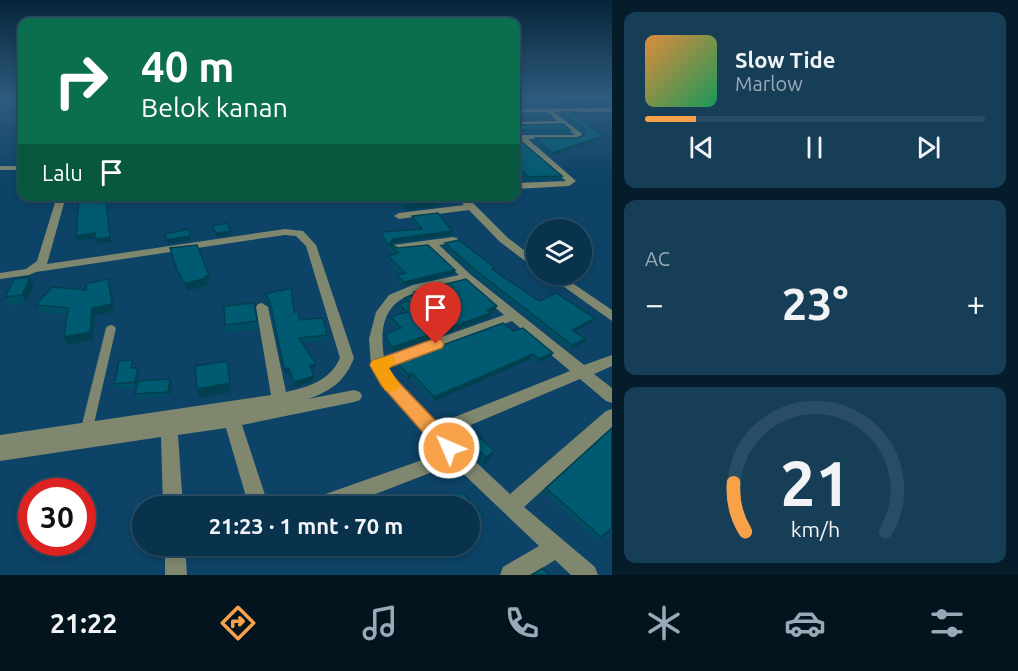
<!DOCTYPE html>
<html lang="id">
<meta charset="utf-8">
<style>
body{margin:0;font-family:Ubuntu,sans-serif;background:#173e57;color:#f1f3f6;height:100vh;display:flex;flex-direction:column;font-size:22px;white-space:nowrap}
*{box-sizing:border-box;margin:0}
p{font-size:20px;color:#99aab6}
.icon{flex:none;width:33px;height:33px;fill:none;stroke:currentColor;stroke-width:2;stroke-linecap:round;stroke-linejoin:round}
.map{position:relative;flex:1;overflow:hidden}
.side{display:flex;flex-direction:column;gap:12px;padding:12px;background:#051c2a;width:406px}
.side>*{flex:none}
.banner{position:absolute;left:18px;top:18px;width:502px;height:183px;border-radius:12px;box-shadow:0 3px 9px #0003,0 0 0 2px #294d65;background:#0b6e4f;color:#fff;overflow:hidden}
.tools{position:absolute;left:526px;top:219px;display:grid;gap:12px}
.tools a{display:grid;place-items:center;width:66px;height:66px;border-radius:50%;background:#09324d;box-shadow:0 3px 9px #0003,0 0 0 2px #294d65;font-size:30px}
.speed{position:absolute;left:18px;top:478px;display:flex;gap:12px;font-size:30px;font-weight:700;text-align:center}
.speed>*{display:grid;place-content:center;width:78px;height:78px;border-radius:50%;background:#09324d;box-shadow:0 3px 9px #0003,0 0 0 2px #294d65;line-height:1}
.speed .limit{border:9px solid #d22;background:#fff;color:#111}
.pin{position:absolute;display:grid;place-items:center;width:51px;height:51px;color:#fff;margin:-62px -26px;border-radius:50% 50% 50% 0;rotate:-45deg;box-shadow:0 0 6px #0007}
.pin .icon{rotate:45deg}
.me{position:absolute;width:66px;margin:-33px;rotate:315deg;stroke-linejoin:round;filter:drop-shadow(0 0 4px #0008)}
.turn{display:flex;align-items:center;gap:21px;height:126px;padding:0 24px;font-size:27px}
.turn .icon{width:78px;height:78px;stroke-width:2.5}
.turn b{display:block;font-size:42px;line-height:51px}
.then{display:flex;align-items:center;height:57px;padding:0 24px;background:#0003;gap:12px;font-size:22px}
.big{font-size:45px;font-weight:700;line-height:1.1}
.side .widget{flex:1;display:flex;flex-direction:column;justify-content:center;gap:9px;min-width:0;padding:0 21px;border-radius:12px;background:#173e57}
.side .dial{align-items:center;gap:0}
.dial svg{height:156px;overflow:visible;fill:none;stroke:#294d65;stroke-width:7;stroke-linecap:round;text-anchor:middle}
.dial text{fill:#f1f3f6;stroke:none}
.song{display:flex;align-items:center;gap:18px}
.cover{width:72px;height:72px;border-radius:9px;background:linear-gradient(135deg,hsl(30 70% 55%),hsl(150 70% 35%))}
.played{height:6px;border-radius:3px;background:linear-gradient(90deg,#f7a149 15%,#294d65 15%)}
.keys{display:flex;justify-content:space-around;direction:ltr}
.heat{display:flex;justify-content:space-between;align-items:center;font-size:33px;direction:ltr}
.trip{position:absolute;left:132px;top:496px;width:348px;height:60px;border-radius:30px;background:#09324d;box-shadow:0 3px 9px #0003,0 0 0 2px #294d65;font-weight:700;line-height:60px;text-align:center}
.tab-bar{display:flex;height:96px;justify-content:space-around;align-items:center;background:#04141f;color:#99aab6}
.tab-bar .icon{width:42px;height:42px}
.tab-bar .current{color:#f7a149}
.tab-bar b{font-size:27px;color:#f1f3f6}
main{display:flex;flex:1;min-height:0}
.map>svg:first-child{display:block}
</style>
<main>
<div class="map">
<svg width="612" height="575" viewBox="0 0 612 575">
<rect width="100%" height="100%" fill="#0c4367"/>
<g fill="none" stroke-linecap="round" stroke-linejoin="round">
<path fill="#7f876f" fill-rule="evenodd" d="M111,325L114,326L116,328L93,428L91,431L87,433L83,431L81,428L106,328L108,326Z"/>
<g fill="#7f876f" fill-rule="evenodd">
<path d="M516,98H612V100L516,101Z"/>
<path d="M612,108V112H554L582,134V136L576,139H528L576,181L569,186L516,189V183L566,181L519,139H516V135H575L563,125L516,126V122L558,121L546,113H516V109Z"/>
<rect x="0" y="166" width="22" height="4"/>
<path d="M57,196H66L47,264L285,229L303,231L316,245L354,358C345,381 331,391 308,399L354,390L360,392L362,396L360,400L354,402L242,425L269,507H249L226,428L178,435L183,507H163L161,437L0,461V435L271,395L256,307L258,304L262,303L268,307L286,392C308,387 330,381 340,358L306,246L296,236L285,235L36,272L29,275L0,279V273L26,269L37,261Z"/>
<path d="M456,196H466L508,238L537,260V268L533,267L500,242L469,210L399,219L394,216L399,213L464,205Z"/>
<path d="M453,237L457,238L458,240L457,242L439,245L471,275L584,365L612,355V366L594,374L612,388V403L606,401L580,379L447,435L510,494L606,411L612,409V427L524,507L595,567L598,575H571L555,560L531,575H500L503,567L539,546L453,464L342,507H307L310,500L317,497L442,453L380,382L371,365L369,339L376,312L389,295L413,285L459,275L428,246L397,250L392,247L393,245ZM465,281L504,315L384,357C374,292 416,292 465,281ZM512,321L570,371L437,424L399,385L387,367Z"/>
<path d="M546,274H559L612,310V321Z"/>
<path d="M165,546H185L187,575H165Z"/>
</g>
</g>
<g fill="#004e62">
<path d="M516,100L564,104V106L516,107Z"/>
<path d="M561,112L578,113L577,115H576L602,139L551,156L534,141L535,138H577L583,136V132L561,114Z"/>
<path d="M517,113L552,116L551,119L516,120Z"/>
<path d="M516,125L570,130L569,133H516Z"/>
<path d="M516,137L562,176L560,179L527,180L516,168Z"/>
<path d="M385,196H435L439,201L438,206L404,210L397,203H390Z"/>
<path d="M412,216L452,231L451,235L393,243L392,245L398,248L455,270L454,274L404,286L396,279L397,275L401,274L388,260V256L395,254L386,246L381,236V232L419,229L411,220Z"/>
<path d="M445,243L495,268V271L539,301L593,322L575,332L586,339L584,343L570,349L472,273L444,246Z"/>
<path d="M170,248L210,282H207L208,285L187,291L179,277Z"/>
<path d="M108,279L111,286L114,311L95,316L93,340L67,345V315L39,312L36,305L86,290Z"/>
<path d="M34,285L26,303L9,305L5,297Z"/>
<path d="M414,292L495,310L490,313H491L489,318L393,352L385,343V338L386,334L397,329L390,322L391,317L403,313L398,308L399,304L404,302L405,298L414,295Z"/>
<path d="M265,294L294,312L300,320L327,335V340L302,343L316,364V369L312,371L314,376V381L294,387L289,373L285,374L270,307L265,299Z"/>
<path d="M257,321L258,329L226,333L225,325Z"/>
<path d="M513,331L553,353L551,357L536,363L531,359L433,402L411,378L407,379L396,366V362Z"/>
<path d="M134,364V368H138L139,372L136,387L115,389L114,384Z"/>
<path d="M172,383L170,396L136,399L135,394Z"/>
<path d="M454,428L490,460L482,465L451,436Z"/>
<path d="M612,428V528L598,541L544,492L546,488Z"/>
<path d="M432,546H447L438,554Z"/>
</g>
<g fill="#004050">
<path d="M603,136L602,139L551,156L552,153Z"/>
<path d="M106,201L111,242L96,244L95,239Z"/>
<path d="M439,201L438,206L404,210V205Z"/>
<path d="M231,231V235L216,237V233Z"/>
<path d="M452,231L451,235L393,243L390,248V244L393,239Z"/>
<path d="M95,233L97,238L77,241L76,236Z"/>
<path d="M190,236L191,240L168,244L167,240Z"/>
<path d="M455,270L454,274L404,286V282Z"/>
<path d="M209,275L210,282H207L208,285L187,291L185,284Z"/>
<path d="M30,277L34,285L26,303L22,295Z"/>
<path d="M108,279L111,286L114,311L95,316L93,340L67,345L64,337Z"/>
<path d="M497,306L495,310L485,315L487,310Z"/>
<path d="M491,313L489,318L393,352V347Z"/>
<path d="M595,318L593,322L570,334L572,330Z"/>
<path d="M586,339L584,343L570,349L572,345Z"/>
<path d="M553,353L551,357L536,363L538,359Z"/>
<path d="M533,354L531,359L433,402L434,397Z"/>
<path d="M227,361L231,392L199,398L197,389Z"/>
<path d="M316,364V369L310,372V366Z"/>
<path d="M138,368L139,372L136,387L135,382Z"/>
<path d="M289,368V373L285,374L284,369Z"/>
<path d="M412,373L411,378L407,379L408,374Z"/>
<path d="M314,376V381L294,387V382Z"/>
<path d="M170,379L172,383L170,396L168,392Z"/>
<path d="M494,451L490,460L482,465L486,457Z"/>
<path d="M483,515L481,519L470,528V526Z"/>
<path d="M444,546H447L438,554L439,550Z"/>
</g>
<g fill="#005b72" stroke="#004050" stroke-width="1.5">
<path d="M516,100H559L564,104L516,105Z"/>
<path d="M516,109L517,113H546L552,116L517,117L516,121Z"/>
<path d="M561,112H576L578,113H572L603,136L552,153L535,138H577L584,135V129Z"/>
<path d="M563,124L570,130H517L516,132V125Z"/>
<path d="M516,137L562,176L528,177L516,164Z"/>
<path d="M89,196H97V203L106,201L110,237L95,239V233L76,236L79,198Z"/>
<path d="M389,196H435L439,201L404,205L398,197L390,198Z"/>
<path d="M438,213L452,231L393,239L390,244L398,248L428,245L455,270L404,282L397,275L405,273L388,256L399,253L386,242L381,232L422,229L412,216Z"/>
<path d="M227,223L231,231L216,233L212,226Z"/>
<path d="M189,229L190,236L167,240L165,234Z"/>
<path d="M459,240L495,268L492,269L539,301L556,293L595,318L572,330L586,339L572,345L474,269L445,243Z"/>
<path d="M197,245L209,275L205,276L206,278L185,284L177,270L170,248Z"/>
<path d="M30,277L22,295L5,297L14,279Z"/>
<path d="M108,279L112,304L92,308L90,332L64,337L68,308L36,305L52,287L86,290V284Z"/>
<path d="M466,279L497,306L487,310L491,313L393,347L386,339V334L401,328L391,317L407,312L399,304L408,301L405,298L417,294L414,292Z"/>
<path d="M291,288L294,312H298L300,320L323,318L327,335L299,338L316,364L310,366L314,376L294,382L289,368L284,369L270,301L265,294Z"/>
<path d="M254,303L257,321L225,325L224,306Z"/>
<path d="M503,323L513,331L523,328L553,353L538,359L533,354L434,397L412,373L408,374L396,362Z"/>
<path d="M133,360L131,368H138L135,382L114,384L119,361Z"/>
<path d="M227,361L230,383L197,389L195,366Z"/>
<path d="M170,379L168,392L135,394L138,381Z"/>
<path d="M464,423L494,451L486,457L454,428Z"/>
<path d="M612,428V528L601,537L546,488Z"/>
<path d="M462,492L483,515L470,526V507H441Z"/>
<path d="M436,546H444L439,550Z"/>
<path d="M543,568L549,575H531L533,574Z"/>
</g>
<linearGradient id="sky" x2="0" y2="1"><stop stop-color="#072539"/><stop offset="0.55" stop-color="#2e5b7f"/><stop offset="1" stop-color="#2e5b7f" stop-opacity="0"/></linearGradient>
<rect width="612" height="178" fill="url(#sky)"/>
<path fill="#f7a149" stroke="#a1692f" stroke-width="1.5" d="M436,338L442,340L444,344L442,348L388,368L393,376L456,442L459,448L456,454L449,456L442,454L381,385L370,365L372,361Z"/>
<path fill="#f59e0b" d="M388,356L394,357L396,362L389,368L400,385L397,390L391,392L385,390L370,365L372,361Z"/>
</svg>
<div class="tools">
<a><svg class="icon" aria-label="layers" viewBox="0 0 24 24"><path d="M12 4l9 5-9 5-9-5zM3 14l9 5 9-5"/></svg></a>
</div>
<div class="speed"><div class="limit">30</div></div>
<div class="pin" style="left:436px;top:344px;background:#d93025"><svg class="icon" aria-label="arrive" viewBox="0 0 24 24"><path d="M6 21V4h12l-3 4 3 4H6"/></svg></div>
<svg class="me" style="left:449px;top:448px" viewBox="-20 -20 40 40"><circle r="17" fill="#f7a149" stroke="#fff" stroke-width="3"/><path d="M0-11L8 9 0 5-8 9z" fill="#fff"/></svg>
<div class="trip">21:23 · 1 mnt · 70 m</div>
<div class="banner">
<div class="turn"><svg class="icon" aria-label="right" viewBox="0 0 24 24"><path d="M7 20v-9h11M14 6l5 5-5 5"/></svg><div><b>40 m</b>Belok kanan</div></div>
<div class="then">Lalu<svg class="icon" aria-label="arrive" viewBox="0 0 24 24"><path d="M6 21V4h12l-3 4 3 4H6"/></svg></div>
</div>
</div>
<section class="side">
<div class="widget">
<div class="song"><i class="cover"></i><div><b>Slow Tide</b><p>Marlow</p></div></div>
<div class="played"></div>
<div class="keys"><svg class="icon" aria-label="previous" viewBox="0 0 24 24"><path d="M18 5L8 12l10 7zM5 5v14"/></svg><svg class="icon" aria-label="pause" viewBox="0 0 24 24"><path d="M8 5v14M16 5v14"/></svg><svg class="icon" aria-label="next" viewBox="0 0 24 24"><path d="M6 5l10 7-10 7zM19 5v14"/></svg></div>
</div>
<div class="widget"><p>AC</p>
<div class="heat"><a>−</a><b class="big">23°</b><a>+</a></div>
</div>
<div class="widget dial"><svg viewBox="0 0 100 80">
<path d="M14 69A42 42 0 1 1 86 69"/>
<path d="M14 69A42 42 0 0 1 8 44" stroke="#f7a149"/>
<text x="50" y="56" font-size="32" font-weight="700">21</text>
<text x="50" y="72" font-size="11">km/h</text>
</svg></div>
</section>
</main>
<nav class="tab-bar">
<b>21:22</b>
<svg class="icon current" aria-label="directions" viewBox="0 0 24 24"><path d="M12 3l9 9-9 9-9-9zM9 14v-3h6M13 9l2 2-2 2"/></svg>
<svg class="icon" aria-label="music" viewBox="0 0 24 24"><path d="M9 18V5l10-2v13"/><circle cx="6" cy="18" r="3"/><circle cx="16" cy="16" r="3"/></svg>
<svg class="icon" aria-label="phone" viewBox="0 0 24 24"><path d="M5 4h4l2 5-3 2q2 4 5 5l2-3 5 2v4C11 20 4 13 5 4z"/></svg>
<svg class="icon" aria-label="climate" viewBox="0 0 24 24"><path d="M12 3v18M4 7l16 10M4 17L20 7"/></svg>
<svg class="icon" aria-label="car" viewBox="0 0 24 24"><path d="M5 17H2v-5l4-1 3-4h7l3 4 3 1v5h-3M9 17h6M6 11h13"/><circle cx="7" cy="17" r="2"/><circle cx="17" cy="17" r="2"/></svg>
<svg class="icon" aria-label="filters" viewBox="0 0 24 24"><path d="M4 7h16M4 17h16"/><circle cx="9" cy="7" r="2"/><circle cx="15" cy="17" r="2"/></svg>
</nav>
